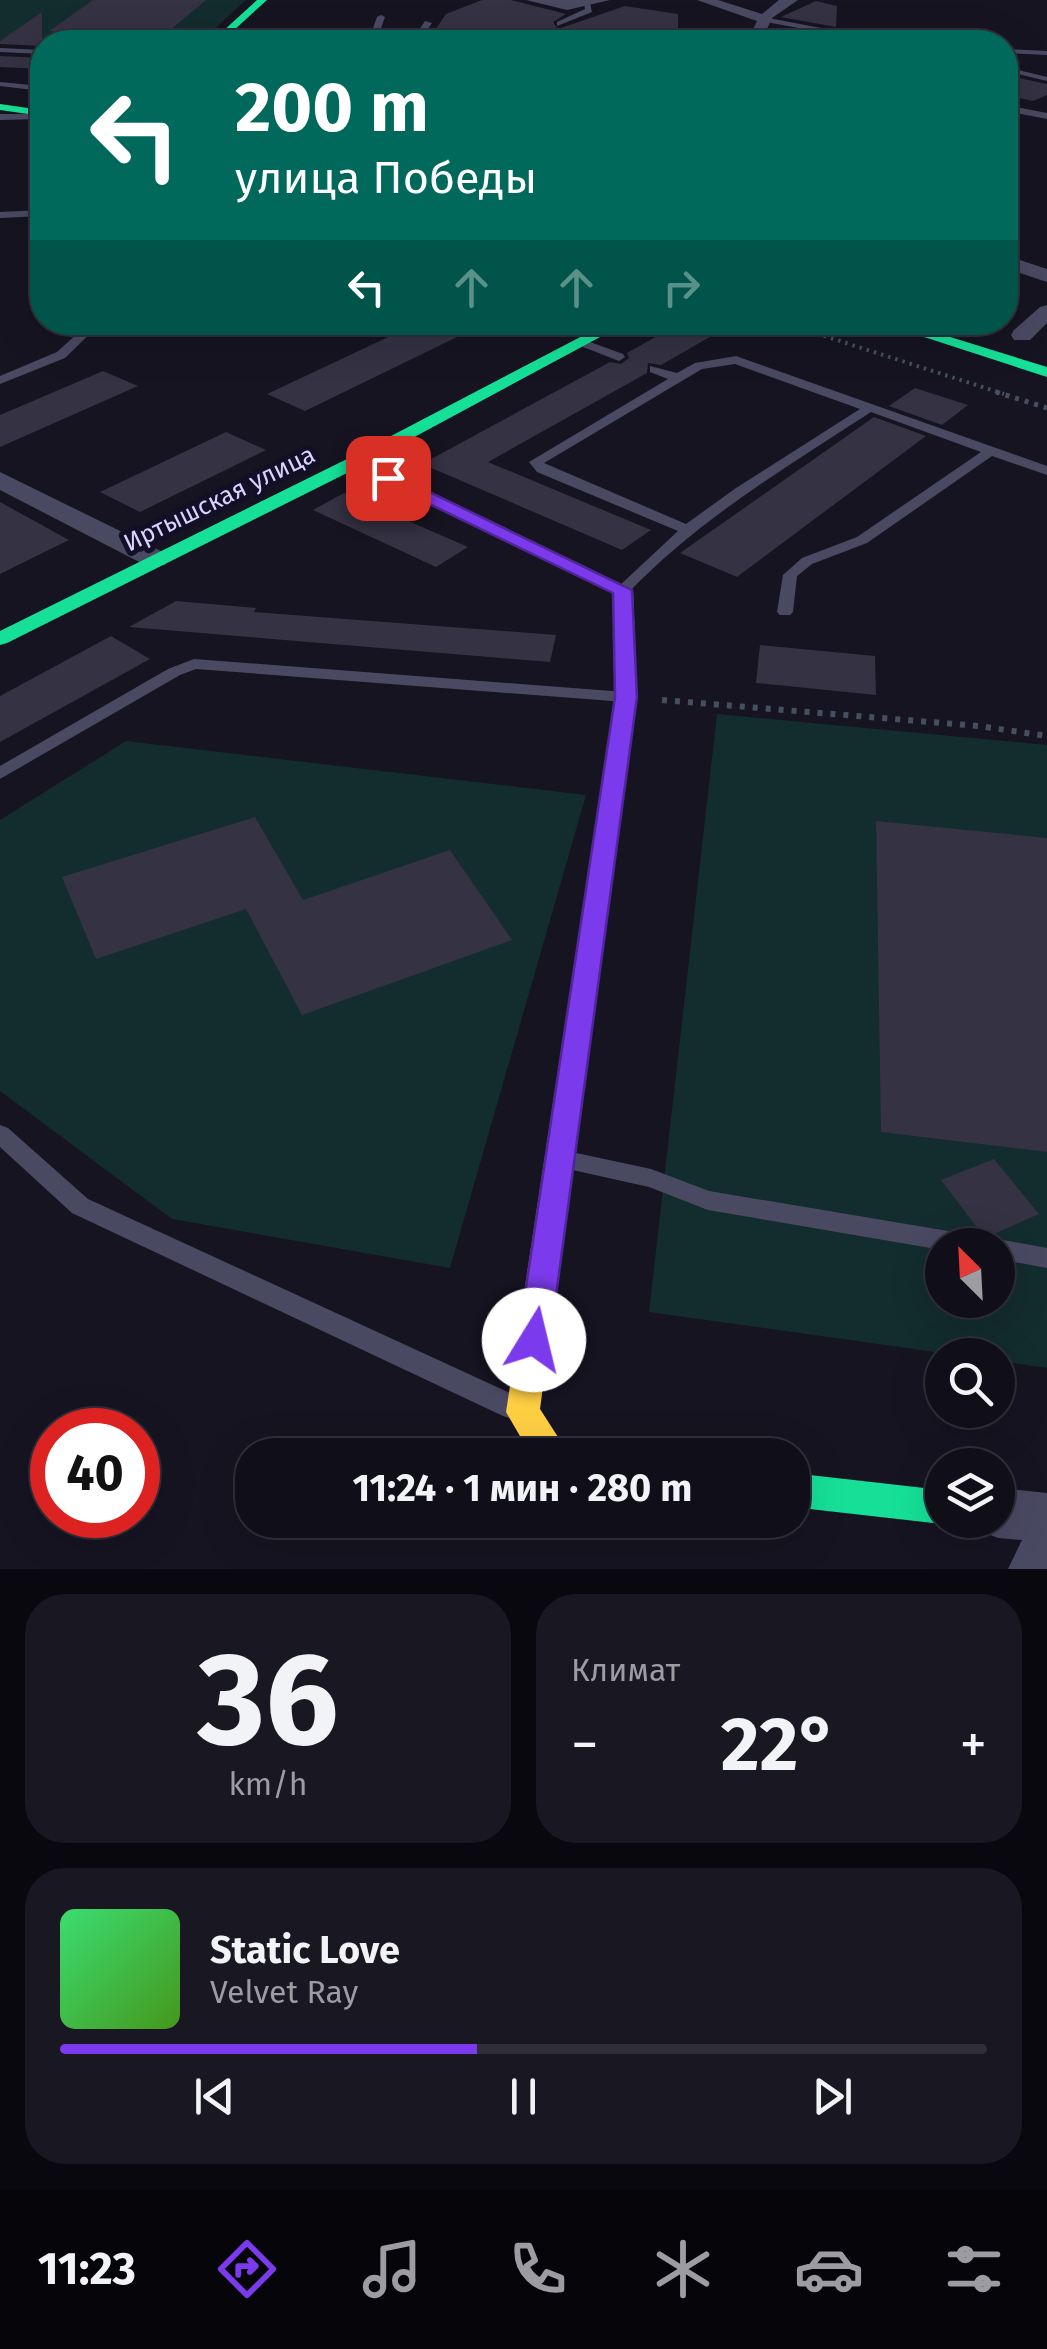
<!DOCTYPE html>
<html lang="ru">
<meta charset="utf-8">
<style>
body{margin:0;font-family:"Fira Sans",sans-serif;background:#191822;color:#f1f3f6;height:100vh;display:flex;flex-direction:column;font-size:38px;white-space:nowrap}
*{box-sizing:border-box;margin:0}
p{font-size:32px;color:#9c9ca2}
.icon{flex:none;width:55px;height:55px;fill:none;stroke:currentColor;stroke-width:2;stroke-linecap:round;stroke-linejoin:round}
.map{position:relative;height:1569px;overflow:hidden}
.side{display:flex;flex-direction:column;gap:25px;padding:25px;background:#09080e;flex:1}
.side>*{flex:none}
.hud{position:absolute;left:30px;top:30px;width:988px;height:305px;border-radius:40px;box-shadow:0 10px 40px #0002,0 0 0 2px #302f38;background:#00695c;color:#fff;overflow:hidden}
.needle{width:65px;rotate:336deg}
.buttons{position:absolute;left:925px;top:1228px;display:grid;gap:20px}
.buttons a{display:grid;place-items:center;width:90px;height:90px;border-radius:50%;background:#100f19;box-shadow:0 10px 40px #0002,0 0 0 2px #302f38;font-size:50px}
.speed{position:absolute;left:30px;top:1408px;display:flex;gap:20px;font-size:50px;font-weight:700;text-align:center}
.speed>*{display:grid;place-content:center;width:130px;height:130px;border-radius:50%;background:#100f19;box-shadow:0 10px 40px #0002,0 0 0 2px #302f38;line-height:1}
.speed .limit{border:15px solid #d22;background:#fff;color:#111}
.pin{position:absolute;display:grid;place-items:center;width:85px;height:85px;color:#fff;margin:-42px;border-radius:20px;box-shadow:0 5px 15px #0006}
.me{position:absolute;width:110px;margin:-55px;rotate:9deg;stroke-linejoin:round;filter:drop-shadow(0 0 8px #0008)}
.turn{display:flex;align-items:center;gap:35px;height:210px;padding:0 40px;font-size:45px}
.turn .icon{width:130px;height:130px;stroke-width:2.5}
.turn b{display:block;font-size:70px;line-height:85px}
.lanes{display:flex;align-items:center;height:95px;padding:0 40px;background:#0003;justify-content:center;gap:50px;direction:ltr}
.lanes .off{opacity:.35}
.big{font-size:75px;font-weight:700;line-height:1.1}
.side .widget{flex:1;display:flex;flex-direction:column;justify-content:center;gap:15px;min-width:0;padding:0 35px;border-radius:40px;background:#191822}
.side .dial{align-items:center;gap:0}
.dial b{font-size:130px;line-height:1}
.song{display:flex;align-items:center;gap:30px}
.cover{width:120px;height:120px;border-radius:15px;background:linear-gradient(135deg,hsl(140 70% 55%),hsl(100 70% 35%))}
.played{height:10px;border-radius:5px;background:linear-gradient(90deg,#7c3aed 45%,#302f38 45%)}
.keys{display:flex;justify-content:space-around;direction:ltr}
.heat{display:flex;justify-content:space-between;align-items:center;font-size:55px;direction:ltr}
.side .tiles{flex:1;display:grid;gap:25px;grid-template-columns:1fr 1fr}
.widget:last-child{grid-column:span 2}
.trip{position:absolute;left:235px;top:1438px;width:575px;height:100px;border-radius:40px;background:#100f19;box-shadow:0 10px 40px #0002,0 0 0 2px #302f38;font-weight:700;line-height:100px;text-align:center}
.tabs{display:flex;height:160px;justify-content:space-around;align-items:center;background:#06060a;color:#9c9ca2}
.tabs .icon{width:70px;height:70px}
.tabs .active{color:#7c3aed}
.tabs b{font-size:45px;color:#f1f3f6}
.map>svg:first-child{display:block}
</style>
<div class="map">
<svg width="1047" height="1569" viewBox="0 0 1047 1569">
<rect width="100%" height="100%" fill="#161421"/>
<g fill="#132c2d" fill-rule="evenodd">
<path d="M0,0H246L200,42L0,40Z"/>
<path d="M717,714L1047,745V1368L998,1361V1355H957L649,1312ZM942,1245H998V1300H942Z"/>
<path d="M126,741L586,795L450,1268L172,1219L0,1091V820Z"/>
</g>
<g fill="#343243">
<path d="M93,0H206L163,36L49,31Z"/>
<path d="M482,0H511L566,14L553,22L558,29L625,6L678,14V42H427L446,14Z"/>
<path d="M816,1L837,6L836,27L781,17Z"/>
<path d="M42,12V46L0,44V41Z"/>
<path d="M778,28L836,39V42H776Z"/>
<path d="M0,56L42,58V69L0,67Z"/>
<path d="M1005,75L1047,84V95L1033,101L1005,95Z"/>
<path d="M420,322H488L305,411L267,394Z"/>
<path d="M682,322H736L661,365L648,363L647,373L488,462L651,530L622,550L422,464L610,362L621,364L629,358L627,353Z"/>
<path d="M103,371L138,386L0,447V415Z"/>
<path d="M915,388L968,405L942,425L889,406Z"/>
<path d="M874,417L926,436L737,577L680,553Z"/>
<path d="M226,432L266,450L140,512L100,492Z"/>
<path d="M344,493L468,547L436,567L313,510Z"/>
<path d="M0,502L69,540L0,574Z"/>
<path d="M176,601L256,608L254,612L556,635L550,662L129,627Z"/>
<path d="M111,636L150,659L0,742V696Z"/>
<path d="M760,645L875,656L876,695L756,683Z"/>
<path d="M255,817L303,900L450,850L512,940L302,1015L246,909L96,959L62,877Z"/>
<path d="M876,821L1047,838V1152L881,1132Z"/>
<path d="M994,1159L1039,1214L985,1238L941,1180Z"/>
</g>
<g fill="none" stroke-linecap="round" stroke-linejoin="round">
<path stroke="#44505f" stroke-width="4" stroke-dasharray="2.5 5" stroke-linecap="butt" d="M781,322L1004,394"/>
<path stroke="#44505f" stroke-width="5" stroke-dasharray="4 6" stroke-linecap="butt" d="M996,392L1047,408"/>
<path stroke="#44505f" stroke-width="6" stroke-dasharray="5 8" stroke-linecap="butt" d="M662,700L979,726L1047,736"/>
<g fill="#4a4962" fill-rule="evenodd">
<path d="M584,3H590L592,12L557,26V22L585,9Z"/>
<path d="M381,15L385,17L376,42H368L377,17Z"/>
<path d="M763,17L884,40L888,42H874L760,21Z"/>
<path d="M425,21L432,23L419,42H411Z"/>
<path d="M0,48L42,50V54L0,52Z"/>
<path d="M1005,49L1047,51V55L1005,53Z"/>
<path d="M1005,67L1047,77V81L1005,71Z"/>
<path d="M0,82L42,86V91L0,86Z"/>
<path d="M1005,105L1047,113V119L1005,111Z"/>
<path d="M0,114H42V119L0,120Z"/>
<path d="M42,210V216L0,218V212Z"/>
<path d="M90,322H102L65,358L0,384V376L57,352Z"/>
<path d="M582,339L623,354L625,357L619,361L578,345L576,343Z"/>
<path d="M736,356L1047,466V475L992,456L867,543L812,564L797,576L793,612L790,615H780L777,612L783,575L802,558L857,537L981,452L871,412C785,468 699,519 628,593H618L616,590L618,587L678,531L537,472L529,462L668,379L650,372V366L677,373L695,363ZM735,364L860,409L736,488L686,524L544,463L702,369Z"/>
<path d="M194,659L625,692L633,697L625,702L196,669L180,675L0,779V766L168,669Z"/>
<path d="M0,1125L8,1128L88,1199L521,1398L525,1407L521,1416L512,1419L503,1416L72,1213L0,1147Z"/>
<path d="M567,1151L651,1169L709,1191L972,1235L980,1238L984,1245H942V1250L708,1210L649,1187L559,1167L556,1160L559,1153Z"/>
<path d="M998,1239L1047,1248V1268L998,1259V1245H988Z"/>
</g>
<g fill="#4a4962" fill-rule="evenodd">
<path d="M526,0H610L567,10Z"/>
<path d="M697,0H718L762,14L779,0H798L772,18L761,42H747L757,21Z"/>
<path d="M1005,255L1047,269V282L1005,268Z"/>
<path d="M1047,305V323L1030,340H1014L1011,335L1014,330L1040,307Z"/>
<path d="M0,472L165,553L168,559L165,565H145L0,490Z"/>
<path d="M998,1488L1047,1493V1569H1008L1022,1540L998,1538L980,1531L976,1520H998Z"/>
</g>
<g fill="#16e098" fill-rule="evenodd">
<path d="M257,0H267L221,42H211Z"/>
<path d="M0,104L42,110V116L0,110Z"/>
<path d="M609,322H628L368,462L633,590L637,697L582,1097L578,1105L568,1108L558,1105L554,1097L615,697L613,593L355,469L7,643L0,645V631L349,458Z"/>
<path d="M878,322H902L1047,367V377Z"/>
<path d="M792,1473L942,1490V1520H952L942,1524L792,1507Z"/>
</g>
<path fill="#ffcf43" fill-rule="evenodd" d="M568,1086L578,1089L582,1097L540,1409L558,1437L571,1443L576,1455H531L506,1412L554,1097L558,1089Z"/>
</g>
<path fill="#7c3aed" stroke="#51269a" stroke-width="2.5" d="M388,472L632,590L637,697L550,1340L545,1350L534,1354L523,1350L518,1340L615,697L613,593L382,481V474Z"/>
<g text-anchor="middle" stroke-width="10" stroke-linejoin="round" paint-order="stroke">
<g font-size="25" fill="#d9d4ff" stroke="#130f26">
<text transform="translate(219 498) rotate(-26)" y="9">Иртышская улица</text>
</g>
</g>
</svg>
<div class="buttons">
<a><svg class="needle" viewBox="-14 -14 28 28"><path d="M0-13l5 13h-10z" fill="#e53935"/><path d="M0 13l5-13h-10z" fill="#9c9ca2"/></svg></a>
<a><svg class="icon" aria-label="search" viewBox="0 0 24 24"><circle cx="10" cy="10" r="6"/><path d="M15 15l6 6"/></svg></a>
<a><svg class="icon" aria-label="layers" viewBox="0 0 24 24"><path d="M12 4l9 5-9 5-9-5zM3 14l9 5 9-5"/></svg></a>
</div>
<div class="speed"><div class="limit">40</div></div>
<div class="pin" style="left:388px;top:478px;background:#d93025"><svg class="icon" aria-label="arrive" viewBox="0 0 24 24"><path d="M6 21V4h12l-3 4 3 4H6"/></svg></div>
<svg class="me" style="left:534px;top:1340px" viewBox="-20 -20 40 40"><circle r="19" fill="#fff"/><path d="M0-13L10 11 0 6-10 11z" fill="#7c3aed"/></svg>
<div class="trip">11:24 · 1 мин · 280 m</div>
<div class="hud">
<div class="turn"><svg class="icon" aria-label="left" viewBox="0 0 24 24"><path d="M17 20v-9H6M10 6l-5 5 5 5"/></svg><div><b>200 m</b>улица Победы</div></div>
<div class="lanes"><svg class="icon" aria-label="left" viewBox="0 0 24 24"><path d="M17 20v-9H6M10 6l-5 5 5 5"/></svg><svg class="icon off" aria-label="ahead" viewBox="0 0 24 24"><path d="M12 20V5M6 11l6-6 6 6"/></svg><svg class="icon off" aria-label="ahead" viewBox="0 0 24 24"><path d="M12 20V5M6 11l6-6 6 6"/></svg><svg class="icon off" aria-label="right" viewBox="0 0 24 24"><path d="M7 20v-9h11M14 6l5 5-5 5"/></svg></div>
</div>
</div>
<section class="side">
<div class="tiles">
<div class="widget dial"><b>36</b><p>km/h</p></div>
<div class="widget"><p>Климат</p>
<div class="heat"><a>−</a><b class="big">22°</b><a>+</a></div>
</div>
<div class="widget">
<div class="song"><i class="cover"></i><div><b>Static Love</b><p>Velvet Ray</p></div></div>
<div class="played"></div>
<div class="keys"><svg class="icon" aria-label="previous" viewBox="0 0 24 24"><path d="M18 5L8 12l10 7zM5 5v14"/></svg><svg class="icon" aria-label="pause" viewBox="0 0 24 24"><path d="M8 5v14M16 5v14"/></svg><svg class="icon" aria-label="next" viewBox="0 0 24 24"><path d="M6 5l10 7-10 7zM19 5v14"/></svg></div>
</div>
</div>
</section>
<nav class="tabs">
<b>11:23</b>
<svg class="icon active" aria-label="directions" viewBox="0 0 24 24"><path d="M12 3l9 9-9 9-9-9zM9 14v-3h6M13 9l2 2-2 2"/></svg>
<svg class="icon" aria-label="music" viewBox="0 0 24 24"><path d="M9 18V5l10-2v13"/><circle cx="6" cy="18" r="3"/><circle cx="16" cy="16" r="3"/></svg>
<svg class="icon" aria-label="phone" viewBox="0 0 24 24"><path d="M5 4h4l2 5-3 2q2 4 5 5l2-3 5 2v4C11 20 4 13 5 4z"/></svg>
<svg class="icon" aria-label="climate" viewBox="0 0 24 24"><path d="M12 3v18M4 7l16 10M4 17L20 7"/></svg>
<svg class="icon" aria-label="car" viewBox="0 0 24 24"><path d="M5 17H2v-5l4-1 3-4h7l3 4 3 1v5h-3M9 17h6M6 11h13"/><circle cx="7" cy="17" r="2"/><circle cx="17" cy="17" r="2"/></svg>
<svg class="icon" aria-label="filters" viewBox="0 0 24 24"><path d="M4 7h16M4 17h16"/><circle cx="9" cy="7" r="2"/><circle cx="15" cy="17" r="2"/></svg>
</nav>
